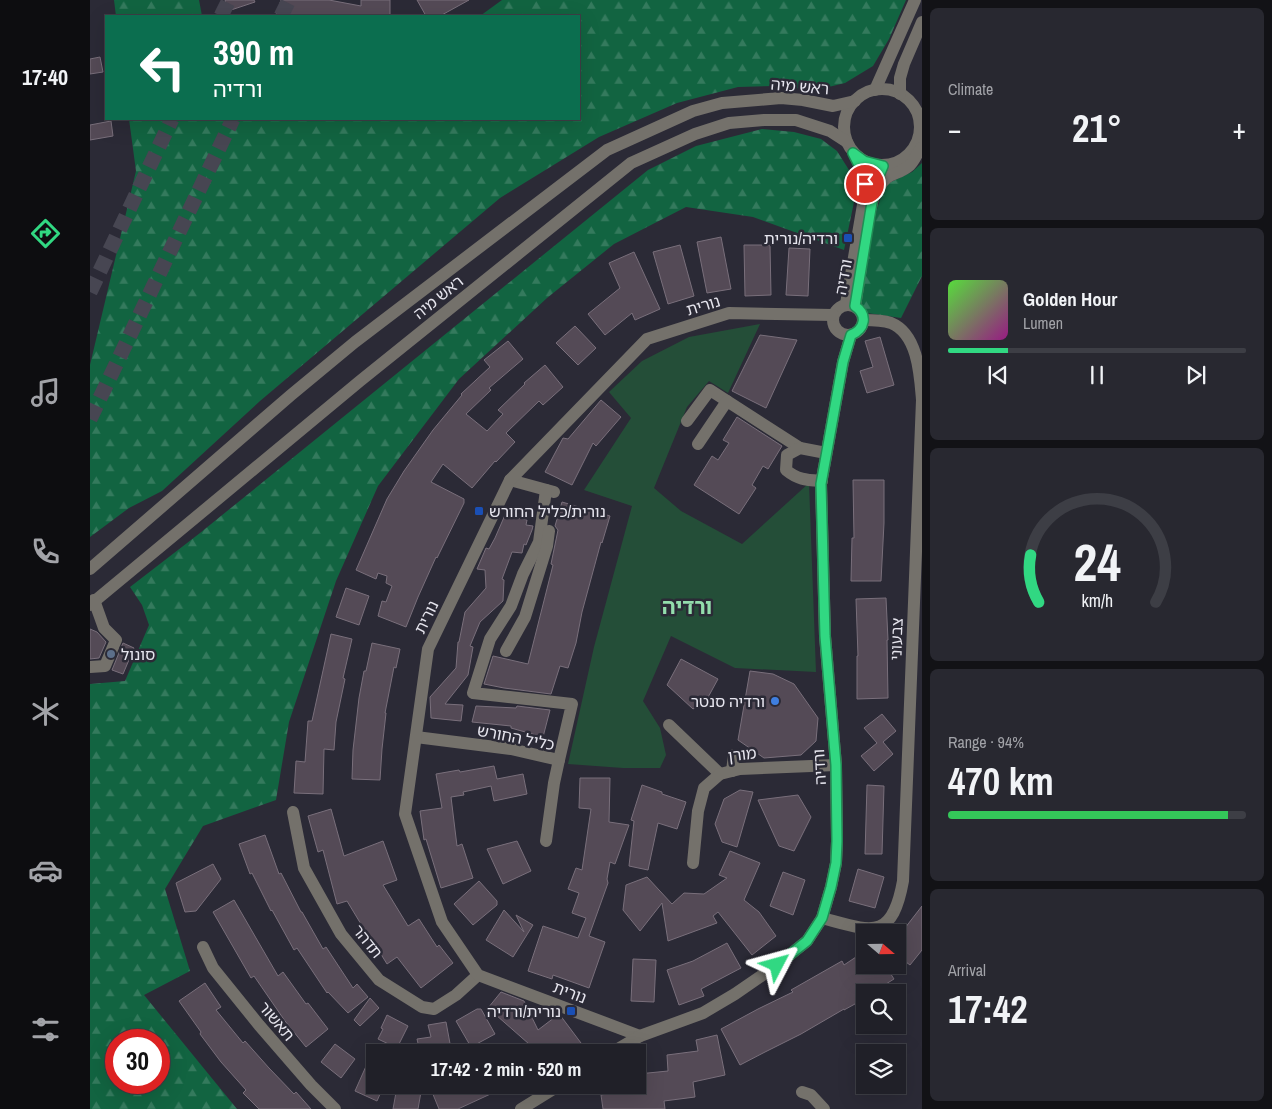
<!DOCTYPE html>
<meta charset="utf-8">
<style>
body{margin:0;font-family:"Archivo Narrow","Noto Sans Hebrew",sans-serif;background:#282830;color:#f1f3f6;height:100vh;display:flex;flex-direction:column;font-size:19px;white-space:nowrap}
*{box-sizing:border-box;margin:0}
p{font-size:16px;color:#a2a3a8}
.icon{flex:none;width:28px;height:28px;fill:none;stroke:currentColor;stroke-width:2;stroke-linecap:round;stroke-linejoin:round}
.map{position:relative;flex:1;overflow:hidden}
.sheet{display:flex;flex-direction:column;gap:8px;padding:8px;background:#121216;width:350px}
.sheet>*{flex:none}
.banner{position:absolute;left:15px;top:15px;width:475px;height:105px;border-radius:0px;box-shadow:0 5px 20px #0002,0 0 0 1px #3d3e45;background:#0b6e4f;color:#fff;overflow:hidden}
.needle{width:32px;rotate:110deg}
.controls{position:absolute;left:766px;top:924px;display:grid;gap:10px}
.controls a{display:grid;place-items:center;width:50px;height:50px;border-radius:0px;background:#202028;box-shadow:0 5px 20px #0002,0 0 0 1px #3d3e45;font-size:25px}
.speed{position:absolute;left:15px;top:1029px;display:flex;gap:10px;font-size:25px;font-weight:700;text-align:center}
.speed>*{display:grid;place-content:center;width:65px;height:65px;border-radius:50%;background:#202028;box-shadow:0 5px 20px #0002,0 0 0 1px #3d3e45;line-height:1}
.speed .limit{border:8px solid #d22;background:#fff;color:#111}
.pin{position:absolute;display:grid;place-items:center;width:42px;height:42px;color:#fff;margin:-21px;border:2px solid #fff;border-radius:50%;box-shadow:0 1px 5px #0007}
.me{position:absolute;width:55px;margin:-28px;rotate:51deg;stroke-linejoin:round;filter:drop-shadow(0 0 4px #0008)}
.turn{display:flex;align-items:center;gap:18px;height:105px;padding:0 25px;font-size:22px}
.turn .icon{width:65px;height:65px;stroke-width:2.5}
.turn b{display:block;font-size:35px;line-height:42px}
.big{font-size:38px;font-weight:800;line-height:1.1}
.sheet .widget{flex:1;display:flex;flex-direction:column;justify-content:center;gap:8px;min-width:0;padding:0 18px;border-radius:8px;background:#282830}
.sheet .dial{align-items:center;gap:0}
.dial svg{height:130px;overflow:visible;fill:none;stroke:#3d3e45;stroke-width:7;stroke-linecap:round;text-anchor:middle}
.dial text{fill:#f1f3f6;stroke:none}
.song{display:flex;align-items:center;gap:15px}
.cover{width:60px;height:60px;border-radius:8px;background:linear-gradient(135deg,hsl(110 70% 55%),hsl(310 70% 35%))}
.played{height:5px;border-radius:2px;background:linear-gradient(90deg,#31d882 20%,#3d3e45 20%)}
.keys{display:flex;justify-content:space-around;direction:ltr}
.heat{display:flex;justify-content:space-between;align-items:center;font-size:28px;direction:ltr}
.charge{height:8px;border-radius:4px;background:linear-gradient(90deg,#34c759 94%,#3d3e45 0)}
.trip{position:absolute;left:276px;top:1044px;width:280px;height:50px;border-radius:0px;background:#202028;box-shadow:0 5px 20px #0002,0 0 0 1px #3d3e45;font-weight:800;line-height:50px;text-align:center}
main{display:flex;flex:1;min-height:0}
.menu{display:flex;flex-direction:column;width:90px;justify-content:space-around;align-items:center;background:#0d0d10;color:#a2a3a8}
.menu .icon{width:35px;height:35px}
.menu .on{color:#31d882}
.menu b{font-size:22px;color:#f1f3f6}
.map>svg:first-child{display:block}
</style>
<main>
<nav class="menu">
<b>17:40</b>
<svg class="icon on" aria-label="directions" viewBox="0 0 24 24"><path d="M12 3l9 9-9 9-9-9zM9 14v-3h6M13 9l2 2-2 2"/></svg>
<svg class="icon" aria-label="music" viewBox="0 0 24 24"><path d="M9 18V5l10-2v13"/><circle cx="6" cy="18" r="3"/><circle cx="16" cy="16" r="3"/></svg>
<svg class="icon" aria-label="phone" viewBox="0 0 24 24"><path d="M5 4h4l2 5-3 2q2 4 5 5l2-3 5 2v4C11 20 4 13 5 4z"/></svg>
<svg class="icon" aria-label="climate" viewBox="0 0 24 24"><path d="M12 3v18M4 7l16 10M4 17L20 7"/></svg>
<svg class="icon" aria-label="car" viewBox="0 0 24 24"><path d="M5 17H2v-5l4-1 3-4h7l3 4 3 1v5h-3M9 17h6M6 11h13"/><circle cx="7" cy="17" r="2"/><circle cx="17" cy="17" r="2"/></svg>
<svg class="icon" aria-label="filters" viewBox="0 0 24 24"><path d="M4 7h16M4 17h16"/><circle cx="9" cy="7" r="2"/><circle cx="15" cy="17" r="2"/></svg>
</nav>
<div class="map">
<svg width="832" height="1109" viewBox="0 0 832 1109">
<defs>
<pattern id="forest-firs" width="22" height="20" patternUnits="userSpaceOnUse" patternTransform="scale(1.25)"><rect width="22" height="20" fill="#126441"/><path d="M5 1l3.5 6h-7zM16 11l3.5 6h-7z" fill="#347a5d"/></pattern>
</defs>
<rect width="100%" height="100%" fill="#2b2a36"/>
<g fill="url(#forest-firs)" fill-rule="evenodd">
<path d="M24,0H109L112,16H26Z"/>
<path d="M412,0H816L799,39L783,66L755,83L726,90L685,86L648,87L587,103L509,137L410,198L170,401L72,491L39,508L0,537V365L46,171L39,119H489V16H390Z"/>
<path d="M672,129L704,132L731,139L747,151L759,170L764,202L754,250L663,217L596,207L524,244L457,298L369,379L288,486L246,581L199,722L186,800L113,826L75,889L100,971L54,995L147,1109H0V684L35,681L59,625L52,605L40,587L110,533L558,170L606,146ZM26,1040H69V1082H26Z"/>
<path d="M832,163V276L811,318L777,313L770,300L787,209L792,194L795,186L801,182L822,172Z"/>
</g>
<path fill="#244e38" d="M670,324L638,393L619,381L597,407L564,488L591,511L652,544L719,483L726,672L645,668L581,636L553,701L570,728L576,755L570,768H533L478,764L504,647L542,506L494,490L541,418L519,392L552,361L599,337Z"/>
<g fill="#544a56" stroke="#796f7b">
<path d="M135,0H164L165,2L138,11Z"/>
<path d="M191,0H239L271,6V0H300V16H192L186,15Z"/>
<path d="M327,0H379L350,16H336Z"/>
<path d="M10,57L13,72L0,74V59Z"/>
<path d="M21,121L23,136L0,140V125Z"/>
<path d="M631,237L641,289L617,293L607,242Z"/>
<path d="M590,245L604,296L578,304L563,252Z"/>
<path d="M654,245H680L681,295L655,296Z"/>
<path d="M699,248L720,249L718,296L696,295Z"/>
<path d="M544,252L570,309L545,320L542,313L515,335L498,314L530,288L519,263Z"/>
<path d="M485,326L506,348L488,365L466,343Z"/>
<path d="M670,335L707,340L676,408L642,391Z"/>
<path d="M790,337L804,385L777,393L770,371L783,367L775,341Z"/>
<path d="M418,341L433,359L399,388L401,390L376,414L397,431L413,414L408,410L435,384L434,383L455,365L473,387L453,405L449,401L416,433L425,442L406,462L405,461L382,488L353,464L341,482L374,499V503L347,558L346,557L328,597L316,627L288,616L292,601L296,602L302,586L296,583L297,576L288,573L286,579L266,570L297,499L314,471L343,430L372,395L371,394L400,367L394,360Z"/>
<path d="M511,400L531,417L506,446L503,443L482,485L455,472L473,438L478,439Z"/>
<path d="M647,417L692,446L678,469L673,466L662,485L666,488L649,514L604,485L622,456L628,460L639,443L633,440Z"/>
<path d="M763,480H794V523L791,581H761L762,538H764Z"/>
<path d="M472,502L520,516L512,543L511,542L492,612L486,643L478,668L470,666L461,694L414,688L394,684L403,656L438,664L463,565L461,564L468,530L465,526Z"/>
<path d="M415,515L437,520L436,525L443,526L442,530L436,545L434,544L432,553L422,552L412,579L414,580L413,601L390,622L380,646L383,647L378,675L355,704L373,705L371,721L341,718L340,697L366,668L368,642H369L375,612L396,588L395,570L387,569L396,548L399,549L405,538Z"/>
<path d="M256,588L279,596L269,625L246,617Z"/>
<path d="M796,598L798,640H797L798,698L767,699V656H768L766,599Z"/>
<path d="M0,629L7,632L16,642L9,658L0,659Z"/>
<path d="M241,634L262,639L253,678L255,679L246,722L244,750L234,749L233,794L204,793L206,761L215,762L218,721H222Z"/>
<path d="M33,643L44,648L33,674L22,670Z"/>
<path d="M282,643L310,649L306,668L304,667L295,713H296L292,749L290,780L262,779L263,750L269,698L274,671H276Z"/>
<path d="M591,659L628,679L616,701L603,709L577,685Z"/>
<path d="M660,671L683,674L704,684L728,718L726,741L711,755L674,758L648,740Z"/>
<path d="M386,706L426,708L427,706L460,710L453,737L421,728V726L382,722Z"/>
<path d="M792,714L806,731L793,742L803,754L784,771L771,756L787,743L774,728Z"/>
<path d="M404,766L407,779L433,774L437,794L404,801L401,786L373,792L374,795L361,797L367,846L372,844L383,878L351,888L336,839L334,840L330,811L352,808L346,774L369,770L370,772Z"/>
<path d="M490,778H520L519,822L539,825L525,864L520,862L517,879L518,883L499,936L515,942L499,988L463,975L462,979L438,971L453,926L488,938L496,918L482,913L489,893L478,889L486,868L492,870L501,809L489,808Z"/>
<path d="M552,785L572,792V794L596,802L587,829L568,823L558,870L539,866L544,821L541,820Z"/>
<path d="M777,785L794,786L792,854H775Z"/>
<path d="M650,790L663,792L647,847L632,842L625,824L634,799Z"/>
<path d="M708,795L721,817L704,851L689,846L668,800Z"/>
<path d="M241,809L254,856L293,841L307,880L293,885L318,926L329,919L347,947L349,945L363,963L331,988L307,957L297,964L281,938L280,939L257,901L247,904L233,850L228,852L218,816Z"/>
<path d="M175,835L189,874L191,873L211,912H212L233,949L236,947L263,988L267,984L278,997L258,1013L238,992L237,993L207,948L204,950L182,910L181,911L162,873L160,874L149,844Z"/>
<path d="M427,841L441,871L413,884L397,849Z"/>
<path d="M640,851L670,863L654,900L669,912L686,936L662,955L628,912L623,916L627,923L578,941L572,903L550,931L533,910L536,885L557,877L582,904L594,893L614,894L637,878L629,875Z"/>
<path d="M123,864L131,879L106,911L95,912L86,883Z"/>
<path d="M768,869L794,877L785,908L759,901Z"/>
<path d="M693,872L715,880L703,915L680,906Z"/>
<path d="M389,881L407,901V905L383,925L364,904Z"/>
<path d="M144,900L188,976L193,972L216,1004L218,1003L238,1029L216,1047L195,1021L164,976L161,978L123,912Z"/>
<path d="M832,906V950L820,965L808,956V937Z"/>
<path d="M414,910L434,932L426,915L443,925L423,957L396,940Z"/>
<path d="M637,943L651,968L611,989L614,996L589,1005L577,970L603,961Z"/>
<path d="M775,951V965H795L804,979L783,992H775L774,999L754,1010V1009L711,1034L675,1052L650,1065L631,1029L668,1009L703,992L701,990L752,961L754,965Z"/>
<path d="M543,959L566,960L564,1002L541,1001Z"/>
<path d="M115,983L131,1007L126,1010L153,1043L155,1041L179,1068L204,1094L206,1092L221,1109H169L153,1093L156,1090L131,1062L110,1034L111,1032L89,1001Z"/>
<path d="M411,992L434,1001L448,1030L469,1014L470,1015L491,1043L478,1052H424L439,1044L398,1008Z"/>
<path d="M280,998L289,1008L270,1026L264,1020Z"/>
<path d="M387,1009H391L405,1034L381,1047L366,1021Z"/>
<path d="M297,1015L318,1026L307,1048L288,1039L293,1029L291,1028Z"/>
<path d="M356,1022L361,1049L344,1052H330L327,1039L341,1037L338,1025Z"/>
<path d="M627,1035L635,1075L603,1082L605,1097L574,1101L575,1109H513L511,1095L547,1089L548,1074L578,1071L577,1055L608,1051L606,1040Z"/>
<path d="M245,1044L265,1059L251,1078L231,1062Z"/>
<path d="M277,1064L285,1068V1085H294L287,1101L265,1091Z"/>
<path d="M346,1085H420L368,1109H349L340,1087Z"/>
<path d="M307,1087L331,1092L328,1109H303Z"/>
</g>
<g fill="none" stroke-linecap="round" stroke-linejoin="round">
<g stroke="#474652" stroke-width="15" stroke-dasharray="15 8" stroke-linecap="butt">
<path d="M131,16L139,0"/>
<path d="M191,16L199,0"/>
<path d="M0,292L82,119"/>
<path d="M0,419L143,119"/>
</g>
<g stroke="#74716b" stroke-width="12">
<circle cx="792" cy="127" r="38"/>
<path d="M785,90L825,0"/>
<path d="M810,94V78L814,64L832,22"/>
<path d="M788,189C797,171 808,176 820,165C825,160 827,153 831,148"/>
<path d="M781,207L788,178L793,166"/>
<path d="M756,304L775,193L774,177L765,155"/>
<circle cx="758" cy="320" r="15"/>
<path d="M765,306L771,268"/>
<path d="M597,421L620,390L637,401"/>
<path d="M608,444L637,401L710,448"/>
<path d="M420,480L464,492"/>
<path d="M732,481C717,480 708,480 696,470L697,455L710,448L736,453"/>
<path d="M456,490L449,542L433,574L421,606L400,639L383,693L482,704L469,760"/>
<path d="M0,569L201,395L265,342L517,150L603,111L632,103L691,98L713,100L743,106L765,101"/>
<path d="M0,605L270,381L541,163L605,134L639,123L674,120H706L740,131L757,142"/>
<path d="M416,651L435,617L457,546L459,531"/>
<path d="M0,667L15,666L26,640L14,628L4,600"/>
<path d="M579,725L630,774"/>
<path d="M326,737L421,749L469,760L464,783L456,841"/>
<path d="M642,771L644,755"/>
<path d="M203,812L214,868L251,934L289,980L332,1007L344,1009L366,995L388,975"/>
<path d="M603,863L608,811L614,788L630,774L650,769L746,765"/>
<path d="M732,918C781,931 802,942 813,881L832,400C830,375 828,334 801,323C792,320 783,320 773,320"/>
<path d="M113,947L123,968L169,1025L221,1085L245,1109"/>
<path d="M550,1036L388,975L352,922L315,814L338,649L420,480L557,339L639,313L743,315"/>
<path d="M523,1052L550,1036L613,1013L645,994L687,965L717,941L732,918L741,887L746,863L747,841L746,765L735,636L731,484L753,362L761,335"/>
<path d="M712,1092L721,1095L734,1109"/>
<path d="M431,1109L470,1085"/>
</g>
</g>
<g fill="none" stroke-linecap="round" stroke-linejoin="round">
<defs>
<path id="route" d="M687,965L717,941L732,918L741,887L746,863L747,841L746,765L735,636L731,484L753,362L761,335C775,329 778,315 765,306L784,190L788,178L793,166L774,161L763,153L769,165L775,184"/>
</defs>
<use href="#route" stroke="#208c54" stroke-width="12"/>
<use href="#route" stroke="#31d882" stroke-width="9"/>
</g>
<g fill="#1a4fb4" stroke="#2b2a36" stroke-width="2">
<rect x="753" y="233" width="10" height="10" rx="2.5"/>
<rect x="384" y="506" width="10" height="10" rx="2.5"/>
<rect x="476" y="1006" width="10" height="10" rx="2.5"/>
</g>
<circle fill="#5c6f8a" stroke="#2b2a36" stroke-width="2" cx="21" cy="654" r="5"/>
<circle fill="#3f7fe0" stroke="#2b2a36" stroke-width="2" cx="685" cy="701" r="5"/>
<g text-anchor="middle" stroke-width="5" stroke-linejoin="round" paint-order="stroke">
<g font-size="16" fill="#e6e5ee" stroke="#2b2a36">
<text transform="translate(710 86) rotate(5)" y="6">ראש מיה</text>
<text transform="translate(753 277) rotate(-80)" y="6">ורדיה</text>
<text transform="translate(348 297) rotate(-39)" y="6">ראש מיה</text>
<text transform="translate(613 305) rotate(-17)" y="6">נורית</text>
<text transform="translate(336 617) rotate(-64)" y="6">נורית</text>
<text transform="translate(806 639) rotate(-88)" y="6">צבעוני</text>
<text transform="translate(426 737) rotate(11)" y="6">כליל החורש</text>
<text transform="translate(652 754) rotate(-7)" y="6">מורן</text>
<text transform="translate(729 767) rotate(-93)" y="6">ורדיה</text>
<text transform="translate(278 941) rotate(51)" y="6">תדהר</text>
<text transform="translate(480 992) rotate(21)" y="6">נורית</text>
<text transform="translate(187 1021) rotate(50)" y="6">תאשור</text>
</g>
<g font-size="16" fill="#e6e5ee" stroke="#2b2a36" text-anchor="end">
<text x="748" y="244">ורדיה/נורית</text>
<text x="399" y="517" text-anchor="start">נורית/כליל החורש</text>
<text x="31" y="660" text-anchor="start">סונול</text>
<text x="675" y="707">ורדיה סנטר</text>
<text x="471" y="1017">נורית/ורדיה</text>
</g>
<g font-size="21" font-weight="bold" fill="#93ddac" stroke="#2b2a36">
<text x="597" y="614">ורדיה</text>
</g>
</g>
</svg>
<div class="controls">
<a><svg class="needle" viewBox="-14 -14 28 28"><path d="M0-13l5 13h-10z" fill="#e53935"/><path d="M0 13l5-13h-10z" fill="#a2a3a8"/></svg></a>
<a><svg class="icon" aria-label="search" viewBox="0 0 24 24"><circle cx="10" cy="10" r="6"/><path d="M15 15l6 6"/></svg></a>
<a><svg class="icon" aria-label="layers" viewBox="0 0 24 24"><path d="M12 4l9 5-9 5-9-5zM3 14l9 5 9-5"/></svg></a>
</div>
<div class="speed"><div class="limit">30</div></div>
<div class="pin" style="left:775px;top:184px;background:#d93025"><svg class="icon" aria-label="arrive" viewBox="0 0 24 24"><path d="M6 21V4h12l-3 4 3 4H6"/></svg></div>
<svg class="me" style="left:687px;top:965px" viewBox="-20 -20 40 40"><path d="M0-17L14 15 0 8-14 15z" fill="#31d882" stroke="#fff" stroke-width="4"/></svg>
<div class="trip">17:42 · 2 min · 520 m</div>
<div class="banner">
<div class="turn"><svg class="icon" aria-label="left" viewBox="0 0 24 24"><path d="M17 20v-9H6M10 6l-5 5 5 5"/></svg><div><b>390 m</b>ורדיה</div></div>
</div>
</div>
<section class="sheet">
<div class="widget"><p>Climate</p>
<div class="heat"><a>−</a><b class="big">21°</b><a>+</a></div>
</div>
<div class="widget">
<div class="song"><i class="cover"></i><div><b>Golden Hour</b><p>Lumen</p></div></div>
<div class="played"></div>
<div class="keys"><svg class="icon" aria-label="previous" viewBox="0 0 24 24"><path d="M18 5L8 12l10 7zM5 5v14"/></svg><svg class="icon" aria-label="pause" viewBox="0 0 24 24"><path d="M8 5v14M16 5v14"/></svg><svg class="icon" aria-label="next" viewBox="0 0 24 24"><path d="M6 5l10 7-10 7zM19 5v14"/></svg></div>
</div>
<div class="widget dial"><svg viewBox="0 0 100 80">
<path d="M14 69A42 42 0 1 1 86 69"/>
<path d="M14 69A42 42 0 0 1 9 40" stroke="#31d882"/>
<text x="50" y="56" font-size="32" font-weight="700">24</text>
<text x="50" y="72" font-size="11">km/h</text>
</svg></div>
<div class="widget"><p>Range · 94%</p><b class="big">470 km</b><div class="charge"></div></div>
<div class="widget"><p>Arrival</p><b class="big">17:42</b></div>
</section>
</main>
